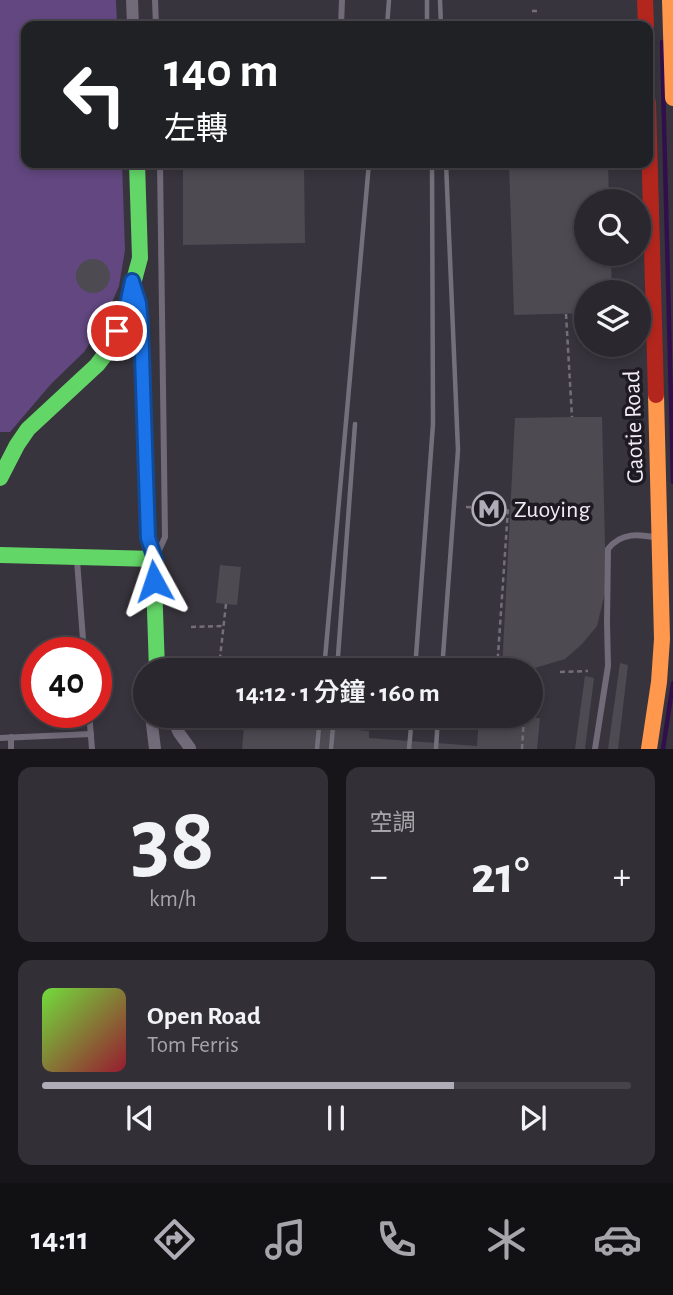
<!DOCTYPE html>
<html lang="zh-TW">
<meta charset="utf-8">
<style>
body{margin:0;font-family:"Alegreya Sans","Noto Sans TC",sans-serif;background:#322f36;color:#f1f3f6;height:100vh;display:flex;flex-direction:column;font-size:26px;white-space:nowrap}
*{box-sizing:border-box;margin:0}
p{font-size:23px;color:#a5a5aa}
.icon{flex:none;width:38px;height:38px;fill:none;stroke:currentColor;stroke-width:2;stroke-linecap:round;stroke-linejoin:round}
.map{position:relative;height:749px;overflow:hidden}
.sheet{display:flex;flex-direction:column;gap:18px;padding:18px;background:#171519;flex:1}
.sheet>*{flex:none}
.guide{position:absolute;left:21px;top:21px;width:632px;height:147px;border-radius:14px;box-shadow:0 4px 10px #0003,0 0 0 2px #46444a;background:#202124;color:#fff;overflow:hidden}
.fabs{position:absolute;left:574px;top:189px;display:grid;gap:14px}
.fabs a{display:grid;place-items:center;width:77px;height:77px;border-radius:50%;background:#2a272e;box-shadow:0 4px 10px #0003,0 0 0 2px #46444a;font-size:35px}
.speed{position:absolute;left:21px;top:637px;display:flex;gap:14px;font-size:35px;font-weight:700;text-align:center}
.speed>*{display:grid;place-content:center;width:91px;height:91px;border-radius:50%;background:#2a272e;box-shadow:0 4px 10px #0003,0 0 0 2px #46444a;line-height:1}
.speed .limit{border:10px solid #d22;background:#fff;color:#111}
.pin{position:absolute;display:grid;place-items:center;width:60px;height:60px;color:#fff;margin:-30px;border:4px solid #fff;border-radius:50%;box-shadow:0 2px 7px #0007}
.me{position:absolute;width:77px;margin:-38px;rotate:355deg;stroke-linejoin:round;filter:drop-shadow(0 0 5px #0008)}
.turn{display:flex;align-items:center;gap:24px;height:147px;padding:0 28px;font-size:32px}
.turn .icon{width:91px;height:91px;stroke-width:2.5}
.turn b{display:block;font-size:49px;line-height:60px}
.big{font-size:52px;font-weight:600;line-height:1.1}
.sheet .tile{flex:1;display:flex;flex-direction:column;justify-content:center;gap:10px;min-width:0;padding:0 24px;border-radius:14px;background:#322f36}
.sheet .dial{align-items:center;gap:0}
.dial b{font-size:91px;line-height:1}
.song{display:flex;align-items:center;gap:21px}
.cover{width:84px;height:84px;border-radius:10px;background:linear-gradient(135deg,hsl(100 70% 55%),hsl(350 70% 35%))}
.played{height:7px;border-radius:4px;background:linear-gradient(90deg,#b0acb7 70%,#46444a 70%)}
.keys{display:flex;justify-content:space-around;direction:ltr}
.heat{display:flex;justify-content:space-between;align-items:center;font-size:38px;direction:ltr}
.sheet .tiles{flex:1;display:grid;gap:18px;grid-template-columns:1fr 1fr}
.tile:last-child{grid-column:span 2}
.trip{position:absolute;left:133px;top:658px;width:410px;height:70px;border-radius:35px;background:#2a272e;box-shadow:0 4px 10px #0003,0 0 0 2px #46444a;font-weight:600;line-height:70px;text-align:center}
.tab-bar{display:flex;height:112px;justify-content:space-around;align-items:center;background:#111012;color:#a5a5aa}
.tab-bar .icon{width:49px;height:49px}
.tab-bar .selected{color:#b0acb7}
.tab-bar b{font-size:32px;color:#f1f3f6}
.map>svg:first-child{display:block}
</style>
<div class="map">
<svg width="673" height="749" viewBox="0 0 673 749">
<rect width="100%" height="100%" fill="#38343d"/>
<path fill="#624780" d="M0,0H116L117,26H26V163H122L125,250L119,286L102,325L84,352L51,384L10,432H0Z"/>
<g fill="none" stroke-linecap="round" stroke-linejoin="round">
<g stroke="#310f4b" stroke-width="4.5">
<path d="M662,42L673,482"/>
<path d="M663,749L673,683"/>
</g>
</g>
<g fill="#4d4a52">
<path d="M183,163H304L305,243L183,245Z"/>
<path d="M509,163H608L609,201H586V254H611L612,292H586V313L514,315Z"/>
<circle cx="93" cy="276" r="17"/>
<path d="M572,417H602L606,588L597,626L582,644L565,659L528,670H502L515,418Z"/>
<path d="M220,565L241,567L237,605L216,603Z"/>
<path d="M620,663L628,665L618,749H608Z"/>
<path d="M585,676L594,678L585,749H575Z"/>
<path d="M245,716H301L300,725L369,731V738L477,746L479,716L540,718L537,749H242Z"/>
</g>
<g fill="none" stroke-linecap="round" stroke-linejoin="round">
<g stroke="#746e79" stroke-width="2.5" stroke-dasharray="5 3.5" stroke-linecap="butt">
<path d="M532,11H539"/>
<path d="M566,314L572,417"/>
<path d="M466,507L508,509L497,670"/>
<path d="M226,604L220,658L233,659L232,670"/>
<path d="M191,627L223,626"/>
<path d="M560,672L588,671"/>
<path d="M522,749L524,716"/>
</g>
<g stroke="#716a79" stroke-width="6">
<path d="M155,0L156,26"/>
<path d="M341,26L342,0"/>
<path d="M160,167H314L321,163"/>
<path d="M136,293L139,303L141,324L148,538L154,557"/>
<path d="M156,557L165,537L160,163"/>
<path d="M77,560L84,653"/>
<path d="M89,712L92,749"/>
<path d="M11,737V749"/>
<path d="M0,738L91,734"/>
<path d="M595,749L608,666L607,622L608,549C621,532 639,534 658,538"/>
</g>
<g stroke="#716a79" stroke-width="12">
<path d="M132,0L133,26"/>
<path d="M151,716L155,749"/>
<path d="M171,716L179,733L190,748"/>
</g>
<g stroke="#63d668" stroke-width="16">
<path d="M0,478L17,445L28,429L97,365L107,352L117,331L126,310L140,258L137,163"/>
<path d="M0,555L155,559L154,581L157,670"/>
</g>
<g stroke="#ff974d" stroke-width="16">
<path d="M670,0L673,98"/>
<path d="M649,749L659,682L662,639L656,395"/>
</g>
<g stroke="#b3261e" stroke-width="16">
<path d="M645,0L646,26"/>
<path d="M648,102L656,395"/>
</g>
<g stroke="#74707b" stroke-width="4.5">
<path d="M427,0V26"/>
<path d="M440,0L441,26"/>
<path d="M387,26L389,0"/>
<path d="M324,670L369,163"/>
<path d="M337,670L355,424"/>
<path d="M415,670L433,424L432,163"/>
<path d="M442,670L458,450L446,163"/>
<path d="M317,749L320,716"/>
<path d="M331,749L334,716"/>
<path d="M409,749L412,716"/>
<path d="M436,749L438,716"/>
</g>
</g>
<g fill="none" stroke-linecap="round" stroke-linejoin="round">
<defs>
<path id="route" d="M117,331L126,310L132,281L139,303L141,324L148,538L155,559L154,581"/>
</defs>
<use href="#route" stroke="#114b97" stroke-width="18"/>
<use href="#route" stroke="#1a73e8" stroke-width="12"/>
</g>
<defs>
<symbol id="metro-ring" viewBox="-11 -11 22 22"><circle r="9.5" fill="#1d1a22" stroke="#b0acb7" stroke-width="1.5"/><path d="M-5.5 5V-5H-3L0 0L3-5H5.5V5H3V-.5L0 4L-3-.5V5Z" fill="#b0acb7"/></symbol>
</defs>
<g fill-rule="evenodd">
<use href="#metro-ring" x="470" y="490" width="38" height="38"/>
</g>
<g text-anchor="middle" stroke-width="7" stroke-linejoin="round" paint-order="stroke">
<g font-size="24" fill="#f1ecf8" stroke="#1d1a22">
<text transform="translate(633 427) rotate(-92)" y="8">Gaotie Road</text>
</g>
<g font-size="24" fill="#f1ecf8" stroke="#1d1a22" text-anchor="start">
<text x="514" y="517">Zuoying</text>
</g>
</g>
</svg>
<div class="fabs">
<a><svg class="icon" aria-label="search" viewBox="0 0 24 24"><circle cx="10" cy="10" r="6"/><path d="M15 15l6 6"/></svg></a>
<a><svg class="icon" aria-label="layers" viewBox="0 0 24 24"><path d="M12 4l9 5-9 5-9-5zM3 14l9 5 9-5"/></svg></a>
</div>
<div class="speed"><div class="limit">40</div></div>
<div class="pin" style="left:117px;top:331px;background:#d93025"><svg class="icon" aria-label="arrive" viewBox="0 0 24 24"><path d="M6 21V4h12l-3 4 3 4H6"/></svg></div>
<svg class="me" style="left:154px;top:581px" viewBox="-20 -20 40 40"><path d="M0-17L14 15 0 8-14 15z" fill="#1a73e8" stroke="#fff" stroke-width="4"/></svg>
<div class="trip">14:12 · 1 分鐘 · 160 m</div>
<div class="guide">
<div class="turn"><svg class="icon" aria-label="left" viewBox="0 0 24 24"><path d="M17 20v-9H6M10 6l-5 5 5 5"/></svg><div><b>140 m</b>左轉</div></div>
</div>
</div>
<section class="sheet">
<div class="tiles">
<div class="tile dial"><b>38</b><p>km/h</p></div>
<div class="tile"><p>空調</p>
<div class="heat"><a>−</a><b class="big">21°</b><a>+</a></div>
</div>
<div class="tile">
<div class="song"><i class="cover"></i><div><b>Open Road</b><p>Tom Ferris</p></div></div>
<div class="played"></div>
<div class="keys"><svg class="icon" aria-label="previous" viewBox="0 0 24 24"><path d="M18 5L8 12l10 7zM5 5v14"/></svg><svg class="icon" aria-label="pause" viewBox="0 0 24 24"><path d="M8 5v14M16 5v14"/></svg><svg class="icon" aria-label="next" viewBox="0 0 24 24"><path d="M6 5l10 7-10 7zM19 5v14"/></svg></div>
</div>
</div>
</section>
<nav class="tab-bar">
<b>14:11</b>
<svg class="icon selected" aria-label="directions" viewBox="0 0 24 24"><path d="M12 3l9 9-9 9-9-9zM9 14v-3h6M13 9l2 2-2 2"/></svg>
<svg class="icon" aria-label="music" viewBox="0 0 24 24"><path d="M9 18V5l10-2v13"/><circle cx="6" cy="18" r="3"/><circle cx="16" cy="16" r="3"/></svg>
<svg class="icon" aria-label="phone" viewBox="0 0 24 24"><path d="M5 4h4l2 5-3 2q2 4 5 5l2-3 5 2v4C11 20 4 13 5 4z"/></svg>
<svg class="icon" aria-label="climate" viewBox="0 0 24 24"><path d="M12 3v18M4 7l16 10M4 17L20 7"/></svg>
<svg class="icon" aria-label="car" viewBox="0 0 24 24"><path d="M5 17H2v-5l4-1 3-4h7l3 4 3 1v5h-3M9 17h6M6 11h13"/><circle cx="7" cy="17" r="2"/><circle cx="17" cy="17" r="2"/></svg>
</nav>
